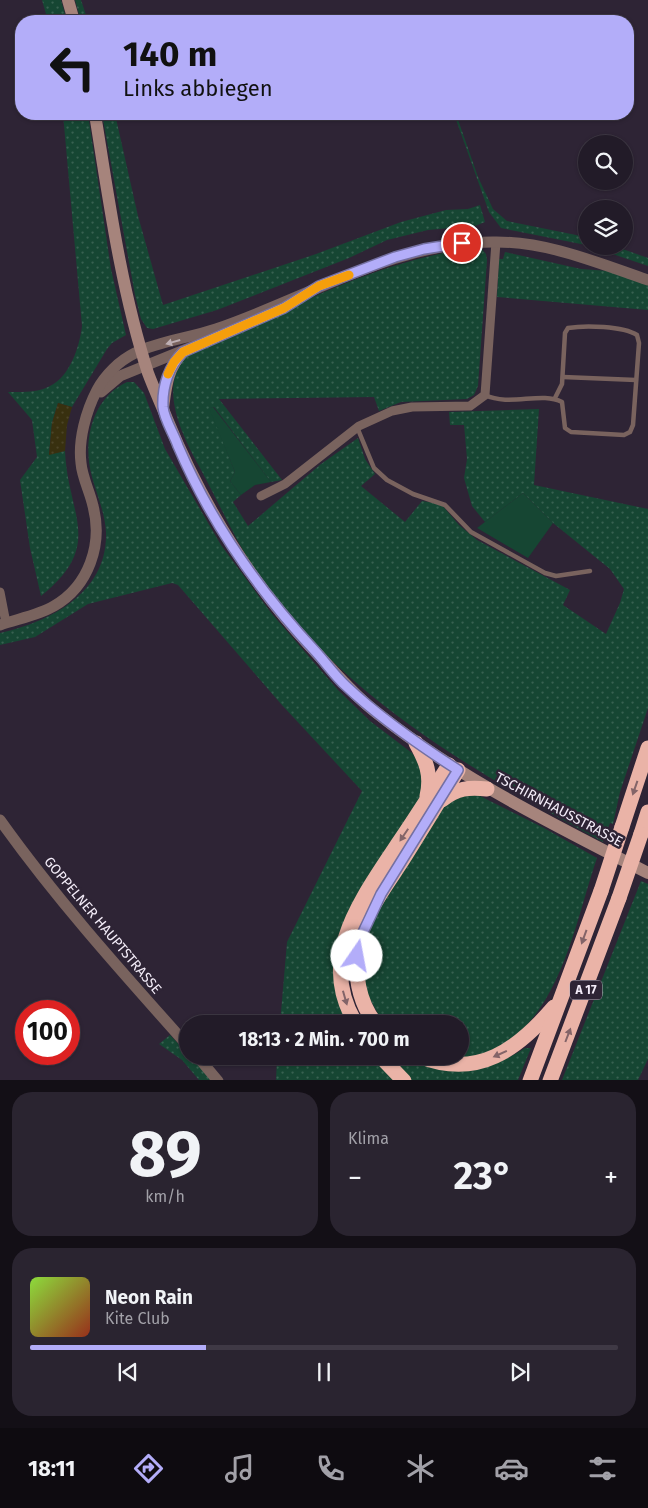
<!DOCTYPE html>
<html lang="de">
<meta charset="utf-8">
<style>
body{margin:0;font-family:"Fira Sans",sans-serif;background:#2a2430;color:#f1f3f6;height:100vh;display:flex;flex-direction:column;font-size:19px;white-space:nowrap}
*{box-sizing:border-box;margin:0}
p{font-size:16px;color:#a2a1a8}
.icon{flex:none;width:28px;height:28px;fill:none;stroke:currentColor;stroke-width:2;stroke-linecap:round;stroke-linejoin:round}
.map{position:relative;height:1080px;overflow:hidden}
.drawer{display:flex;flex-direction:column;gap:12px;padding:12px;background:#130f16;flex:1}
.drawer>*{flex:none}
.hud{position:absolute;left:15px;top:15px;width:619px;height:105px;border-radius:20px;box-shadow:0 1px 4px #0004,0 0 0 1px #3f3945;background:#b3adf9;color:#111;overflow:hidden}
.tools{position:absolute;left:578px;top:135px;display:grid;gap:10px}
.tools a{display:grid;place-items:center;width:55px;height:55px;border-radius:50%;background:#221b28;box-shadow:0 1px 4px #0004,0 0 0 1px #3f3945;font-size:25px}
.speed{position:absolute;left:15px;top:1000px;display:flex;gap:10px;font-size:25px;font-weight:700;text-align:center}
.speed>*{display:grid;place-content:center;width:65px;height:65px;border-radius:50%;background:#221b28;box-shadow:0 1px 4px #0004,0 0 0 1px #3f3945;line-height:1}
.speed .limit{border:8px solid #d22;background:#fff;color:#111}
.pin{position:absolute;display:grid;place-items:center;width:42px;height:42px;color:#fff;margin:-21px;border:2px solid #fff;border-radius:50%;box-shadow:0 1px 5px #0007}
.me{position:absolute;width:55px;margin:-28px;rotate:12deg;stroke-linejoin:round;filter:drop-shadow(0 0 4px #0008)}
.turn{display:flex;align-items:center;gap:18px;height:105px;padding:0 25px;font-size:22px}
.turn .icon{width:65px;height:65px;stroke-width:2.5}
.turn b{display:block;font-size:35px;line-height:42px}
.big{font-size:38px;font-weight:700;line-height:1.1}
.drawer .tile{flex:1;display:flex;flex-direction:column;justify-content:center;gap:8px;min-width:0;padding:0 18px;border-radius:20px;background:#2a2430}
.drawer .dial{align-items:center;gap:0}
.dial b{font-size:65px;line-height:1}
.song{display:flex;align-items:center;gap:15px}
.cover{width:60px;height:60px;border-radius:8px;background:linear-gradient(135deg,hsl(90 70% 55%),hsl(10 70% 35%))}
.played{height:5px;border-radius:2px;background:linear-gradient(90deg,#b3adf9 30%,#3f3945 30%)}
.keys{display:flex;justify-content:space-around;direction:ltr}
.heat{display:flex;justify-content:space-between;align-items:center;font-size:28px;direction:ltr}
.drawer .tiles{flex:1;display:grid;gap:12px;grid-template-columns:1fr 1fr}
.tile:last-child{grid-column:span 2}
.trip{position:absolute;left:179px;top:1015px;width:290px;height:50px;border-radius:25px;background:#221b28;box-shadow:0 1px 4px #0004,0 0 0 1px #3f3945;font-weight:700;line-height:50px;text-align:center}
.tabs{display:flex;height:80px;justify-content:space-around;align-items:center;background:#0e0b10;color:#a2a1a8}
.tabs .icon{width:35px;height:35px}
.tabs .on{color:#b3adf9}
.tabs b{font-size:22px;color:#f1f3f6}
.map>svg:first-child{display:block}
</style>
<div class="map">
<svg width="648" height="1081" viewBox="0 0 648 1081">
<defs>
<pattern id="grass-dots" width="8" height="8" patternUnits="userSpaceOnUse" patternTransform="scale(1.25)"><rect width="8" height="8" fill="#164633"/><path d="M2 2h.1M6 6h.1" fill="none" stroke="#386151" stroke-width="1.8" stroke-linecap="round"/></pattern>
<pattern id="sand-dots" width="8" height="8" patternUnits="userSpaceOnUse" patternTransform="scale(1.25)"><rect width="8" height="8" fill="#38300f"/><path d="M2 2h.1M6 6h.1" fill="none" stroke="#4c4427" stroke-width="1.8" stroke-linecap="round"/></pattern>
</defs>
<rect width="100%" height="100%" fill="#2e2435"/>
<g fill="url(#grass-dots)">
<path d="M42,0H61L67,21H48Z"/>
<path d="M75,0H81L88,21H81Z"/>
<path d="M63,114H88L111,269L126,335L112,343L107,349L72,407L58,403L52,423L49,454L65,451C68,517 105,544 41,596L30,548L20,480L37,457L32,420L8,392C22,392 38,393 50,386C70,377 80,345 82,326Z"/>
<path d="M102,114H115L138,216L163,305L316,254L401,222L446,210L468,209L480,205L485,222L475,226L428,230L387,240L349,258L217,310L153,329L147,328L141,319L135,295Z"/>
<path d="M454,114H456L478,177L493,209L507,221L586,237V245L501,228L489,212Z"/>
<path d="M589,246H614L648,258V266Z"/>
<path d="M475,248L482,249L486,254L487,260L478,386L474,395L467,399L401,402L379,411L374,397L219,399L282,480L271,482L214,407L210,408L235,472L230,481L241,495L233,502L248,526L321,464L358,438L365,459L375,474L361,486L405,522L422,501L441,504L459,525L477,540L570,590L563,605L606,634L620,603L624,589L610,569L553,523L523,493L485,522L472,506L464,478L467,459L464,425H450L449,412L539,409L534,485L648,509V708L620,792L613,824L610,823L603,842C476,772 344,699 259,576C236,542 219,503 199,466C181,433 156,383 190,352C283,313 374,260 475,248Z"/>
<path d="M505,252L581,269L609,271L648,285V310L497,297L499,259H503Z"/>
<path d="M127,382H134L144,393L165,449L221,545L272,614L338,690L370,721L412,753L421,765L425,775L419,804L340,937L351,1024H280L287,942L362,791L281,704L178,585L172,583L88,604L35,637L0,645V633C50,622 108,593 106,532C105,513 97,495 92,477C82,441 92,398 127,382Z"/>
<path d="M474,793L544,828L597,858C575,921 560,1025 486,1053C471,1059 453,1057 437,1056H460V1024H384L368,996L362,964L369,926L447,801Z"/>
<path d="M641,881L648,884V1059L638,1080H562Z"/>
<path d="M170,1035L213,1080H199L182,1060L159,1044Z"/>
<path d="M525,1048H531L518,1080H410L387,1056C406,1056 410,1062 428,1066C463,1075 495,1068 525,1048Z"/>
<path d="M277,1056H371L396,1080L276,1081Z"/>
</g>
<path fill="url(#sand-dots)" d="M58,403L72,407L67,425L65,451L49,455L52,423Z"/>
<g fill="#164633">
<path d="M213,407L271,482L255,485L241,495L230,481L235,472L209,408Z"/>
<path d="M523,493L553,523L528,558L477,528Z"/>
</g>
<g fill="none" stroke-linecap="round" stroke-linejoin="round">
<g stroke="#79635e" stroke-width="4.5">
<path d="M563,377L636,380"/>
<path d="M485,395C510,407 541,391 562,402L565,428L571,432L624,435L630,432L633,425L639,343L637,335C623,326 585,325 568,328L565,333L562,384L555,398"/>
<path d="M357,427L374,468L387,480L413,494L445,505L471,532L545,573L556,576L590,571"/>
</g>
<g stroke="#79635e" stroke-width="9">
<path d="M261,496L285,484L359,426L392,411L412,407L470,406L485,395L496,242"/>
<path d="M0,592L6,623"/>
</g>
<g stroke="#79635e" stroke-width="11">
<path d="M101,392L120,376L226,333"/>
<path d="M0,625C17,619 39,615 54,606C89,586 103,544 93,506C90,492 82,477 81,463C78,440 86,411 97,390C105,375 119,361 135,353C159,341 190,338 216,329C308,298 393,242 493,242C547,241 598,263 648,280"/>
<path d="M0,820C57,900 122,972 188,1046"/>
<path d="M197,1056L218,1081"/>
</g>
<g stroke="#a6847c" stroke-width="12">
<path d="M68,0L74,21"/>
<path d="M95,114C109,201 121,289 148,373C154,389 161,404 167,419C202,504 248,579 310,646C332,669 352,694 377,713C460,779 555,825 648,873"/>
<path d="M163,408C166,386 167,369 183,352"/>
</g>
<g stroke="#eab3a7" stroke-width="15">
<path d="M416,743C426,761 432,775 427,796"/>
<path d="M442,800C457,788 469,787 487,789"/>
<path d="M622,827L648,748"/>
<path d="M641,834L648,812"/>
<path d="M356,1024C316,958 361,900 397,845C415,819 432,792 449,765"/>
<path d="M376,1024C358,1002 354,972 358,945C362,917 387,884 402,861C421,831 439,801 458,770"/>
<path d="M380,1056L404,1081"/>
<path d="M419,1056C478,1080 518,1049 554,1007"/>
<path d="M530,1081L601,891"/>
<path d="M550,1081L619,898"/>
</g>
<g stroke="#eab3a7" stroke-width="15">
<path d="M601,891L622,827"/>
<path d="M619,898L641,834"/>
</g>
</g>
<defs><path id="oneway-solid" d="M-6-.8H1V-3.2L6.5 0L1 3.2V.8H-6Z" transform="scale(1.25)"/></defs>
<use fill="#bdafb3" href="#oneway-solid" transform="translate(173 342) rotate(164)"/>
<g fill="#836468">
<use href="#oneway-solid" transform="translate(635 788) rotate(109)"/>
<use href="#oneway-solid" transform="translate(404 835) rotate(124)"/>
<use href="#oneway-solid" transform="translate(584 937) rotate(110)"/>
<use href="#oneway-solid" transform="translate(345 998) rotate(74)"/>
<use href="#oneway-solid" transform="translate(568 1035) rotate(-69)"/>
<use href="#oneway-solid" transform="translate(500 1054) rotate(156)"/>
</g>
<g fill="none" stroke-linecap="round" stroke-linejoin="round">
<defs>
<path id="route" d="M357,956L358,943L381,894L458,770C419,745 380,718 346,686C335,676 326,663 316,652C259,591 211,523 178,446C174,434 164,419 163,407C162,386 169,366 183,352L284,308L319,286L395,257L424,249L462,243"/>
</defs>
<use href="#route" stroke="#7470a2" stroke-width="12"/>
<use href="#route" stroke="#b3adf9" stroke-width="9"/>
<path stroke="#f59e0b" stroke-width="9" d="M168,374L174,362L183,352L284,308L319,286L349,275"/>
</g>
<g text-anchor="middle" stroke-width="5" stroke-linejoin="round" paint-order="stroke">
<rect fill="#2e2435" stroke="#b9b1be" stroke-width="1" x="570" y="980.5" width="32" height="19" rx="4"/>
<g font-size="12" font-weight="bold" fill="#f4edf9">
<text x="586" y="994">A 17</text>
</g>
<g font-size="14" fill="#f4edf9" stroke="#2e2435">
<text transform="translate(559 809) rotate(28)" y="5">TSCHIRNHAUSSTRASSE</text>
<text transform="translate(103 925) rotate(50)" y="5">GOPPELNER HAUPTSTRASSE</text>
</g>
</g>
</svg>
<div class="tools">
<a><svg class="icon" aria-label="search" viewBox="0 0 24 24"><circle cx="10" cy="10" r="6"/><path d="M15 15l6 6"/></svg></a>
<a><svg class="icon" aria-label="layers" viewBox="0 0 24 24"><path d="M12 4l9 5-9 5-9-5zM3 14l9 5 9-5"/></svg></a>
</div>
<div class="speed"><div class="limit">100</div></div>
<div class="pin" style="left:462px;top:243px;background:#d93025"><svg class="icon" aria-label="arrive" viewBox="0 0 24 24"><path d="M6 21V4h12l-3 4 3 4H6"/></svg></div>
<svg class="me" style="left:357px;top:956px" viewBox="-20 -20 40 40"><circle r="19" fill="#fff"/><path d="M0-13L10 11 0 6-10 11z" fill="#b3adf9"/></svg>
<div class="trip">18:13 · 2 Min. · 700 m</div>
<div class="hud">
<div class="turn"><svg class="icon" aria-label="left" viewBox="0 0 24 24"><path d="M17 20v-9H6M10 6l-5 5 5 5"/></svg><div><b>140 m</b>Links abbiegen</div></div>
</div>
</div>
<section class="drawer">
<div class="tiles">
<div class="tile dial"><b>89</b><p>km/h</p></div>
<div class="tile"><p>Klima</p>
<div class="heat"><a>−</a><b class="big">23°</b><a>+</a></div>
</div>
<div class="tile">
<div class="song"><i class="cover"></i><div><b>Neon Rain</b><p>Kite Club</p></div></div>
<div class="played"></div>
<div class="keys"><svg class="icon" aria-label="previous" viewBox="0 0 24 24"><path d="M18 5L8 12l10 7zM5 5v14"/></svg><svg class="icon" aria-label="pause" viewBox="0 0 24 24"><path d="M8 5v14M16 5v14"/></svg><svg class="icon" aria-label="next" viewBox="0 0 24 24"><path d="M6 5l10 7-10 7zM19 5v14"/></svg></div>
</div>
</div>
</section>
<nav class="tabs">
<b>18:11</b>
<svg class="icon on" aria-label="directions" viewBox="0 0 24 24"><path d="M12 3l9 9-9 9-9-9zM9 14v-3h6M13 9l2 2-2 2"/></svg>
<svg class="icon" aria-label="music" viewBox="0 0 24 24"><path d="M9 18V5l10-2v13"/><circle cx="6" cy="18" r="3"/><circle cx="16" cy="16" r="3"/></svg>
<svg class="icon" aria-label="phone" viewBox="0 0 24 24"><path d="M5 4h4l2 5-3 2q2 4 5 5l2-3 5 2v4C11 20 4 13 5 4z"/></svg>
<svg class="icon" aria-label="climate" viewBox="0 0 24 24"><path d="M12 3v18M4 7l16 10M4 17L20 7"/></svg>
<svg class="icon" aria-label="car" viewBox="0 0 24 24"><path d="M5 17H2v-5l4-1 3-4h7l3 4 3 1v5h-3M9 17h6M6 11h13"/><circle cx="7" cy="17" r="2"/><circle cx="17" cy="17" r="2"/></svg>
<svg class="icon" aria-label="filters" viewBox="0 0 24 24"><path d="M4 7h16M4 17h16"/><circle cx="9" cy="7" r="2"/><circle cx="15" cy="17" r="2"/></svg>
</nav>
